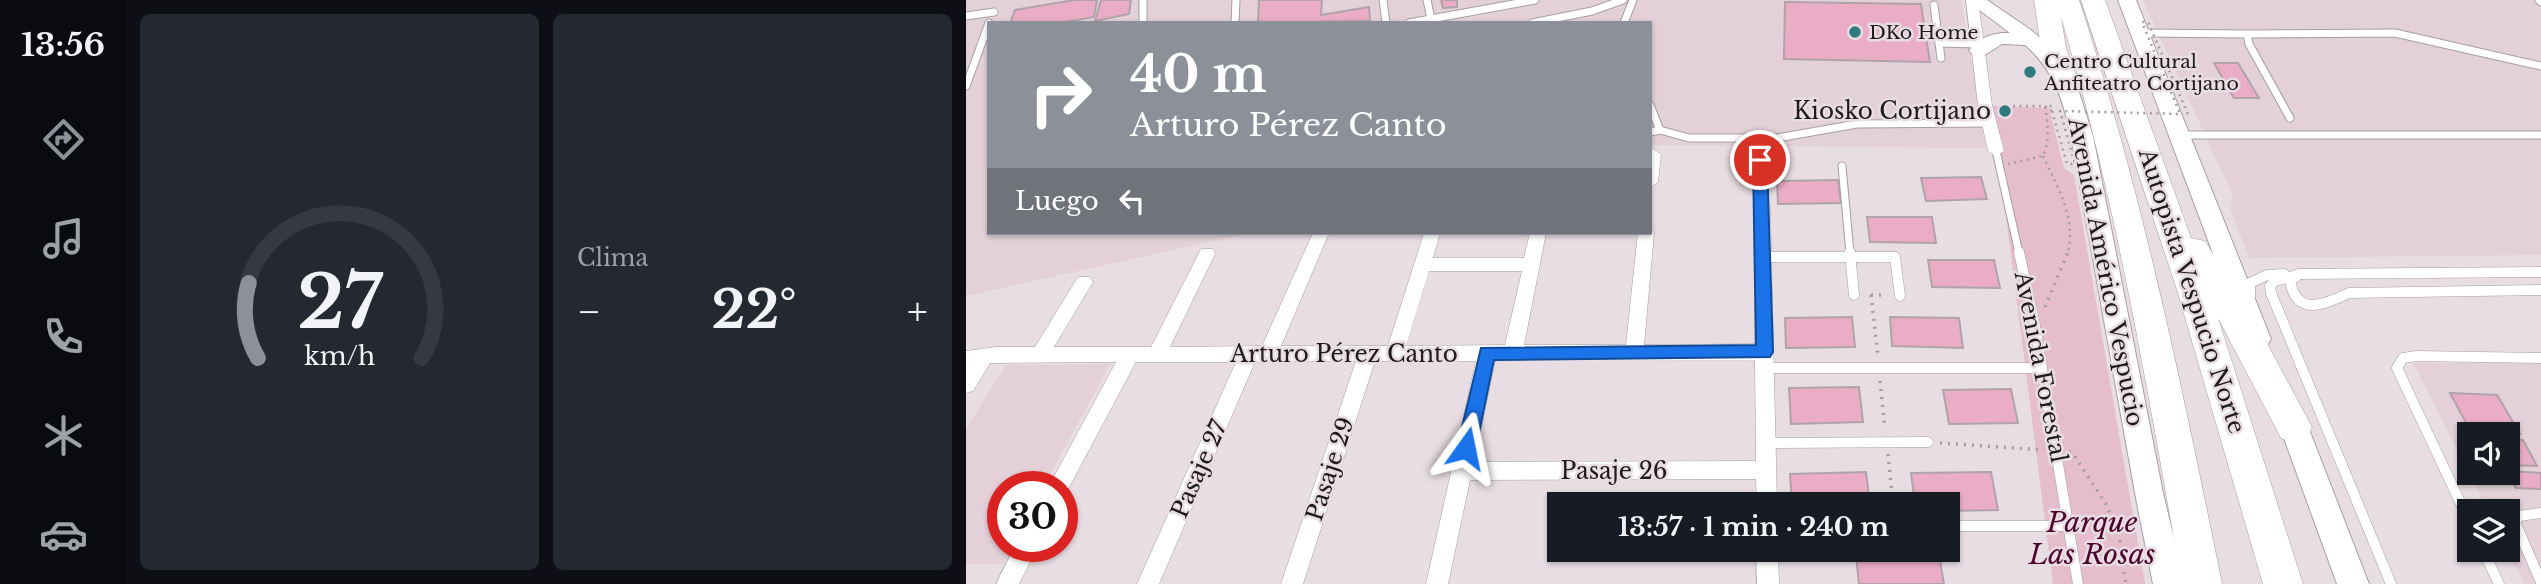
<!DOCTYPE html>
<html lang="es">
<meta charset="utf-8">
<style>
body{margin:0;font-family:"Libre Baskerville",serif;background:#242831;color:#f1f3f6;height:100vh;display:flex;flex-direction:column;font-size:26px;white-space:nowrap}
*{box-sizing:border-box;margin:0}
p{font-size:23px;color:#9ea1a6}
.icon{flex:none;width:38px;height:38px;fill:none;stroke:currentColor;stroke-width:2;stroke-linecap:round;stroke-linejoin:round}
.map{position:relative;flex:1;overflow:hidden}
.side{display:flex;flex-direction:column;gap:14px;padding:14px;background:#0d0f14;width:840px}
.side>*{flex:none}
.top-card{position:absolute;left:21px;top:21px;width:665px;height:214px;border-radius:0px;box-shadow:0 2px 5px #0004;background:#8c9099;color:#fff;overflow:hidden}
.buttons{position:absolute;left:1491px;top:422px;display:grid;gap:14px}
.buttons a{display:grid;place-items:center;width:63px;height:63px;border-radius:0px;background:#171b24;box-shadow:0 2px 5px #0004;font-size:35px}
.speed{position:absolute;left:21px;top:471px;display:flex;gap:14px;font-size:35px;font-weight:700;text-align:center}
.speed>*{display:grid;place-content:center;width:91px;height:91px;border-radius:50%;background:#171b24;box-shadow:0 2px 5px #0004;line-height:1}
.speed .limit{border:10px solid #d22;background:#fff;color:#111}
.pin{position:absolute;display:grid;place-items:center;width:60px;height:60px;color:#fff;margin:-30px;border:4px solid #fff;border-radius:50%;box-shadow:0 2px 7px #0007}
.me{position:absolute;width:77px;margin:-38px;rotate:12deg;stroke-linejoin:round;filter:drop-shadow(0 0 5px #0008)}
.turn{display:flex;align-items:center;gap:24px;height:147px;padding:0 28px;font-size:32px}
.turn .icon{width:91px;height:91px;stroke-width:2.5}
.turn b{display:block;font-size:49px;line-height:60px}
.then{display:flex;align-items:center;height:66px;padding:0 28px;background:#0003;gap:14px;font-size:26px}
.big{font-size:52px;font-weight:700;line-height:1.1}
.side .widget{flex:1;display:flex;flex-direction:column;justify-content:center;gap:10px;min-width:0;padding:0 24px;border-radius:10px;background:#242831}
.side .dial{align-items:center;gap:0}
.dial svg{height:182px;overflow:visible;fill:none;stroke:#363941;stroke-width:7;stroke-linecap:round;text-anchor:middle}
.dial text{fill:#f1f3f6;stroke:none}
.heat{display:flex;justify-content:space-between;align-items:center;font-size:38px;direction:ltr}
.side .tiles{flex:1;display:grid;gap:14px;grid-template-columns:repeat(2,1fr)}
.trip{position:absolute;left:581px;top:492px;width:413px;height:70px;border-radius:0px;background:#171b24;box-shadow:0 2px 5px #0004;font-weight:700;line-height:70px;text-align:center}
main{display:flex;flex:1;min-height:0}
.dock{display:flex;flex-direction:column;width:126px;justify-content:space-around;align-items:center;background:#090b0e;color:#9ea1a6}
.dock .icon{width:49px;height:49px}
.dock .current{color:#8c9099}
.dock b{font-size:32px;color:#f1f3f6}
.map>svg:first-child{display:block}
</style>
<main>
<nav class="dock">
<b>13:56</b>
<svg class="icon current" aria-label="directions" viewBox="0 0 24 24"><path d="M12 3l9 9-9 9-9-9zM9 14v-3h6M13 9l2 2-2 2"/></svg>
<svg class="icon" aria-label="music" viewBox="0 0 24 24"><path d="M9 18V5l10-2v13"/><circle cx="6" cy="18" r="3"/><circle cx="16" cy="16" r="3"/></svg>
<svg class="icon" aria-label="phone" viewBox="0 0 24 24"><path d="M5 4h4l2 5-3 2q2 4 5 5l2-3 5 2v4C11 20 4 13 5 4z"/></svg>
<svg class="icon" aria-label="climate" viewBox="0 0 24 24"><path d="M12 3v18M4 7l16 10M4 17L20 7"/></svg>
<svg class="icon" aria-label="car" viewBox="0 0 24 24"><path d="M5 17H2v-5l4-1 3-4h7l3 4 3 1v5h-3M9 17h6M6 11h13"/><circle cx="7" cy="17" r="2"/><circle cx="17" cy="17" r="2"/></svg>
</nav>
<section class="side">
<div class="tiles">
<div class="widget dial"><svg viewBox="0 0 100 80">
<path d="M14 69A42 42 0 1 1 86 69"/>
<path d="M14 69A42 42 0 0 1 10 36" stroke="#8c9099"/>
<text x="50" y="56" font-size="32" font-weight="700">27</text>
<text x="50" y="72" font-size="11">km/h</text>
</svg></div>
<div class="widget"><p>Clima</p>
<div class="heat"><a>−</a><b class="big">22°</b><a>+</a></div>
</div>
</div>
</section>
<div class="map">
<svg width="1575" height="584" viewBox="0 0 1575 584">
<rect width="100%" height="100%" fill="#e8dde2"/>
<g fill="#e3d0d8" fill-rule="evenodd">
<path d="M0,0H995L1020,148L684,145V23H23V233H283L0,296Z"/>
<path d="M1177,0H1575V255L1283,258L1264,208L1267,196Z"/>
<path d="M1447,363H1575V584H1559L1541,550L1542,511H1522ZM1503,434H1542V472H1503Z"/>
<path d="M144,364L78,486H37V546H46L37,564H0V429L40,365Z"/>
</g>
<path fill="#e5bdcd" d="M1026,106L1083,108L1098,168L1108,175L1179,584H1087Z"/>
<g fill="#ebacc6" stroke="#afa4a8" stroke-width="2">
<path d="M108,0H131L128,17L94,23H44L49,10Z"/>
<path d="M135,0H165L163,14L129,21Z"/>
<path d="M293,0H356L355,15L403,7L404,21L292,23Z"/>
<path d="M475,0H491V7L477,8Z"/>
<path d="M819,2L955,4L964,62L818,59Z"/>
<path d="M1248,63H1272L1293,98H1268Z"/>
<path d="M1015,177L1021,199L960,201L955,178Z"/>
<path d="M872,180L875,203L812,204L811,181Z"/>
<path d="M901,217H966L970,243L904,242Z"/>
<path d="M962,260H1028L1034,288L966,287Z"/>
<path d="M886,317L889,347L820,348L819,318Z"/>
<path d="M924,317L993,318L997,348L926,346Z"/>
<path d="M893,387L897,422L825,424L823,388Z"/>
<path d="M1045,389L1052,423L983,424L977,390Z"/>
<path d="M1484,393L1531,395L1554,434L1505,432Z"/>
<path d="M1542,440H1557L1571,466L1542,465Z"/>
<path d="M1542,471L1575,473V489L1550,488Z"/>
<path d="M900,472L904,504H826L824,474Z"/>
<path d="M1025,472L1032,510L982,511V504H949L945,473Z"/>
<path d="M973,555L978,584H893L890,556Z"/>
</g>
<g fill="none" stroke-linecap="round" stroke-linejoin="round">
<defs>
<g id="lane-far1">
<path d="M177,0V23"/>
<path d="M417,0L420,23"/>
<path d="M461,0L465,19"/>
<path d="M1573,0L1575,2"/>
<path d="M968,5L975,58"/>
<path d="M0,16L28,12"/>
<path d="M269,23L270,0"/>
<path d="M443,23L569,0"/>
<path d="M566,23L626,11L657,0"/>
<path d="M658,23L667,0"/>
<path d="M1175,33L1281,34"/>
<path d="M973,43L1012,44"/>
<path d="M0,86L23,23"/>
<path d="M684,105L694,130"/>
<path d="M1324,118L1283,44L1281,34L1429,33L1575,66"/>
<path d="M684,132L694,130L723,138H811L891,124L1022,123"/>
<path d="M1214,135H1575"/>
<path d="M1030,151L1053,253"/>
<path d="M794,160L796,205"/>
<path d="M876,166L884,253"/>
</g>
<g id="lane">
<path d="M884,252L888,295"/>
<path d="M1053,252L1068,320L1112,584"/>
<path d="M797,257H929L934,296"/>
<path d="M1332,274L1575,272"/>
<path d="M1335,274L1309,281L1304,286L1305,293L1425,584"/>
<path d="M1330,277L1324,280C1330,319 1361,303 1383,293L1575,290"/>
<path d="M1284,296V283L1301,275L1318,274"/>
<path d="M798,368H1076"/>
<path d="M800,443L962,442"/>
<path d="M1575,513L1553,516L1549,522L1575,582"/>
<path d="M1503,521L1431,368L1437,358L1451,356L1575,358"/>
<path d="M982,526H1104"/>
<path d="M1517,550L1533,584"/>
</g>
<g id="street">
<path d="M1000,0H1012L1026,105L1038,151L1030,156L1022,151L1012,105Z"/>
<path d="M687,149L695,154L692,182L684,188V150Z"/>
<path d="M796,199L804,205L811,504H791L790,479L504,480L482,584H460L510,361H409L337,584H315L390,361L289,362L193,584H171L270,362H170L100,493L96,494V486H83L150,362L24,363L7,391L0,393V351L30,347H69L112,277H124L127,282L88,347H185L235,249H247L249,254L204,347L296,346L347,233H363L315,346H422L458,233H474L467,258H558L564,233H580L558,345H660L672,233H684V228L688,233L678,345L789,344L788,205ZM463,271H556L539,345L440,346ZM789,360L790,461L508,462L529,361Z"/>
<path d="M49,546H72L53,584H30Z"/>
<path d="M790,550H812L813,584H791Z"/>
</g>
<g id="secondary">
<path d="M1000,0H1021L1065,30L1088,50L1111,86L1127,136L1197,493L1219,584H1187L1169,493L1105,136C1097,100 1088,70 1059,45L1036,44L1020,54H1006L1003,50C1014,37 1028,32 1044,33Z"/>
<path d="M1152,0H1170L1305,339L1301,346L1292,349L1283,346L1279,339Z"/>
<path d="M1322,399L1332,403L1336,411L1403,584H1371L1308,411L1312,403Z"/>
</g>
<g id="highway">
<path d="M1068,0H1113C1176,191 1216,387 1256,584H1216C1182,393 1151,203 1095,17L1100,48L1112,81L1108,87L1099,89L1090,87C1074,62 1073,28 1068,0Z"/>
<path d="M1115,0H1139L1225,238L1239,241L1297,336L1346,427L1341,438L1328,443L1315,438L1252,318L1337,584H1297L1211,290Z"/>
</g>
</defs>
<use href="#lane-far1" stroke="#a89ea2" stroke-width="9"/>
<use href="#lane" stroke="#a89ea2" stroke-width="11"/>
<use href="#street" stroke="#a89ea2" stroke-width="1"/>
<use href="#secondary" stroke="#a89ea2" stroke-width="2"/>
<use href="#highway" stroke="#a89ea2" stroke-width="1"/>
<g stroke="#a59ca0" stroke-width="2.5" stroke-dasharray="2 4.5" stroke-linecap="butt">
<path d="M1034,106H1079C1082,124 1084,139 1077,156L1042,164"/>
<path d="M1086,111L1079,106H1090"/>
<path d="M1077,156C1092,188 1110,217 1102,253"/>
</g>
<g stroke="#a59ca0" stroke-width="3.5" stroke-dasharray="2 6" stroke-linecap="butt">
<path d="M905,295L912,356"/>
<path d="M905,295H921"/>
<path d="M1079,307L1102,252"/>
<path d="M914,381L919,429"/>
<path d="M974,443L1078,450"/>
<path d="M1103,452H1106L1140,504L1153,535L1160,584"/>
<path d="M922,454L927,504"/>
</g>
<use href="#lane-far1" stroke="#fff" stroke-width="7"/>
<use href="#lane" stroke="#fff" stroke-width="10"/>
<use href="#street" fill="#fff" fill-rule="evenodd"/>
<use href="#secondary" fill="#fff" fill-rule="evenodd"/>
<use href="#highway" fill="#fff" fill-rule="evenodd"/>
<path stroke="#a59ca0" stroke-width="2.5" stroke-dasharray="2 4.5" stroke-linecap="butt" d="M1086,111L1101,164H1109L1094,111L1214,114L1176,22H1182L1222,114"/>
</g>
<path fill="#1a73e8" stroke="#114b97" stroke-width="2" d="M794,155L801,160L807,352L804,357L528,360L510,448L507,453L500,456L494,453L491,448L515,348L790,345L787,160Z"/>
<g fill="#30797f" stroke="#e8dde2" stroke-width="2.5">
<circle cx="889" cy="32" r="7"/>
<circle cx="1064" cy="72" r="7"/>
<circle cx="1039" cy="111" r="7"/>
</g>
<g text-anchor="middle" stroke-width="5" stroke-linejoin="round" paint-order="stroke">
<g font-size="19" fill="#1f1b1d" stroke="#e8dde2" text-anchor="start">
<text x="903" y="39">DKo Home</text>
<text x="1078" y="68">Centro Cultural<tspan x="1078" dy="22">Anfiteatro Cortijano</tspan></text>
</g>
<g font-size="23" fill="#1f1b1d" stroke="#e8dde2" text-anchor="end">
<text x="1025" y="119">Kiosko Cortijano</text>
</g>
<g font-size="23" fill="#1f1b1d" stroke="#e8dde2">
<text transform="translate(1140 272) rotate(79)" y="8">Avenida Américo Vespucio</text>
<text transform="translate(1226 291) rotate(72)" y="8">Autopista Vespucio Norte</text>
<text x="378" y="362">Arturo Pérez Canto</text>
<text transform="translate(1075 367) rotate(79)" y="8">Avenida Forestal</text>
<text transform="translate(233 469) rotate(-66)" y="8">Pasaje 27</text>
<text transform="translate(364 469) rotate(-72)" y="8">Pasaje 29</text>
<text x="648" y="479">Pasaje 26</text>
</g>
<g font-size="28" font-style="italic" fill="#4e042e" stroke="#e8dde2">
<text x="1126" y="532">Parque<tspan x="1126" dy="32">Las Rosas</tspan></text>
</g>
</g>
</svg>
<div class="buttons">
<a><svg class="icon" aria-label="sound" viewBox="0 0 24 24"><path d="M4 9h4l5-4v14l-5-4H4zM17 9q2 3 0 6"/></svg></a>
<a><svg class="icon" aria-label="layers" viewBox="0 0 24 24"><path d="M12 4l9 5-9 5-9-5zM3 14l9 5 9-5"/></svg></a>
</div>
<div class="speed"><div class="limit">30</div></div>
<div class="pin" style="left:794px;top:160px;background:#d93025"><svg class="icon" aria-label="arrive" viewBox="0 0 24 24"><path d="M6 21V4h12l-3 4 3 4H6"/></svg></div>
<svg class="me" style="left:500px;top:448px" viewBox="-20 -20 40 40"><path d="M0-17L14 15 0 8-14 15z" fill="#1a73e8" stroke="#fff" stroke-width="4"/></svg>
<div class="trip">13:57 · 1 min · 240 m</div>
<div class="top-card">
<div class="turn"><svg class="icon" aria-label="right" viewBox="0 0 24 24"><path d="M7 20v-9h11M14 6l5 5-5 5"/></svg><div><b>40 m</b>Arturo Pérez Canto</div></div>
<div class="then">Luego<svg class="icon" aria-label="left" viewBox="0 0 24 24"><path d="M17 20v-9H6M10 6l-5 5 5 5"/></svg></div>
</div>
</div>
</main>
